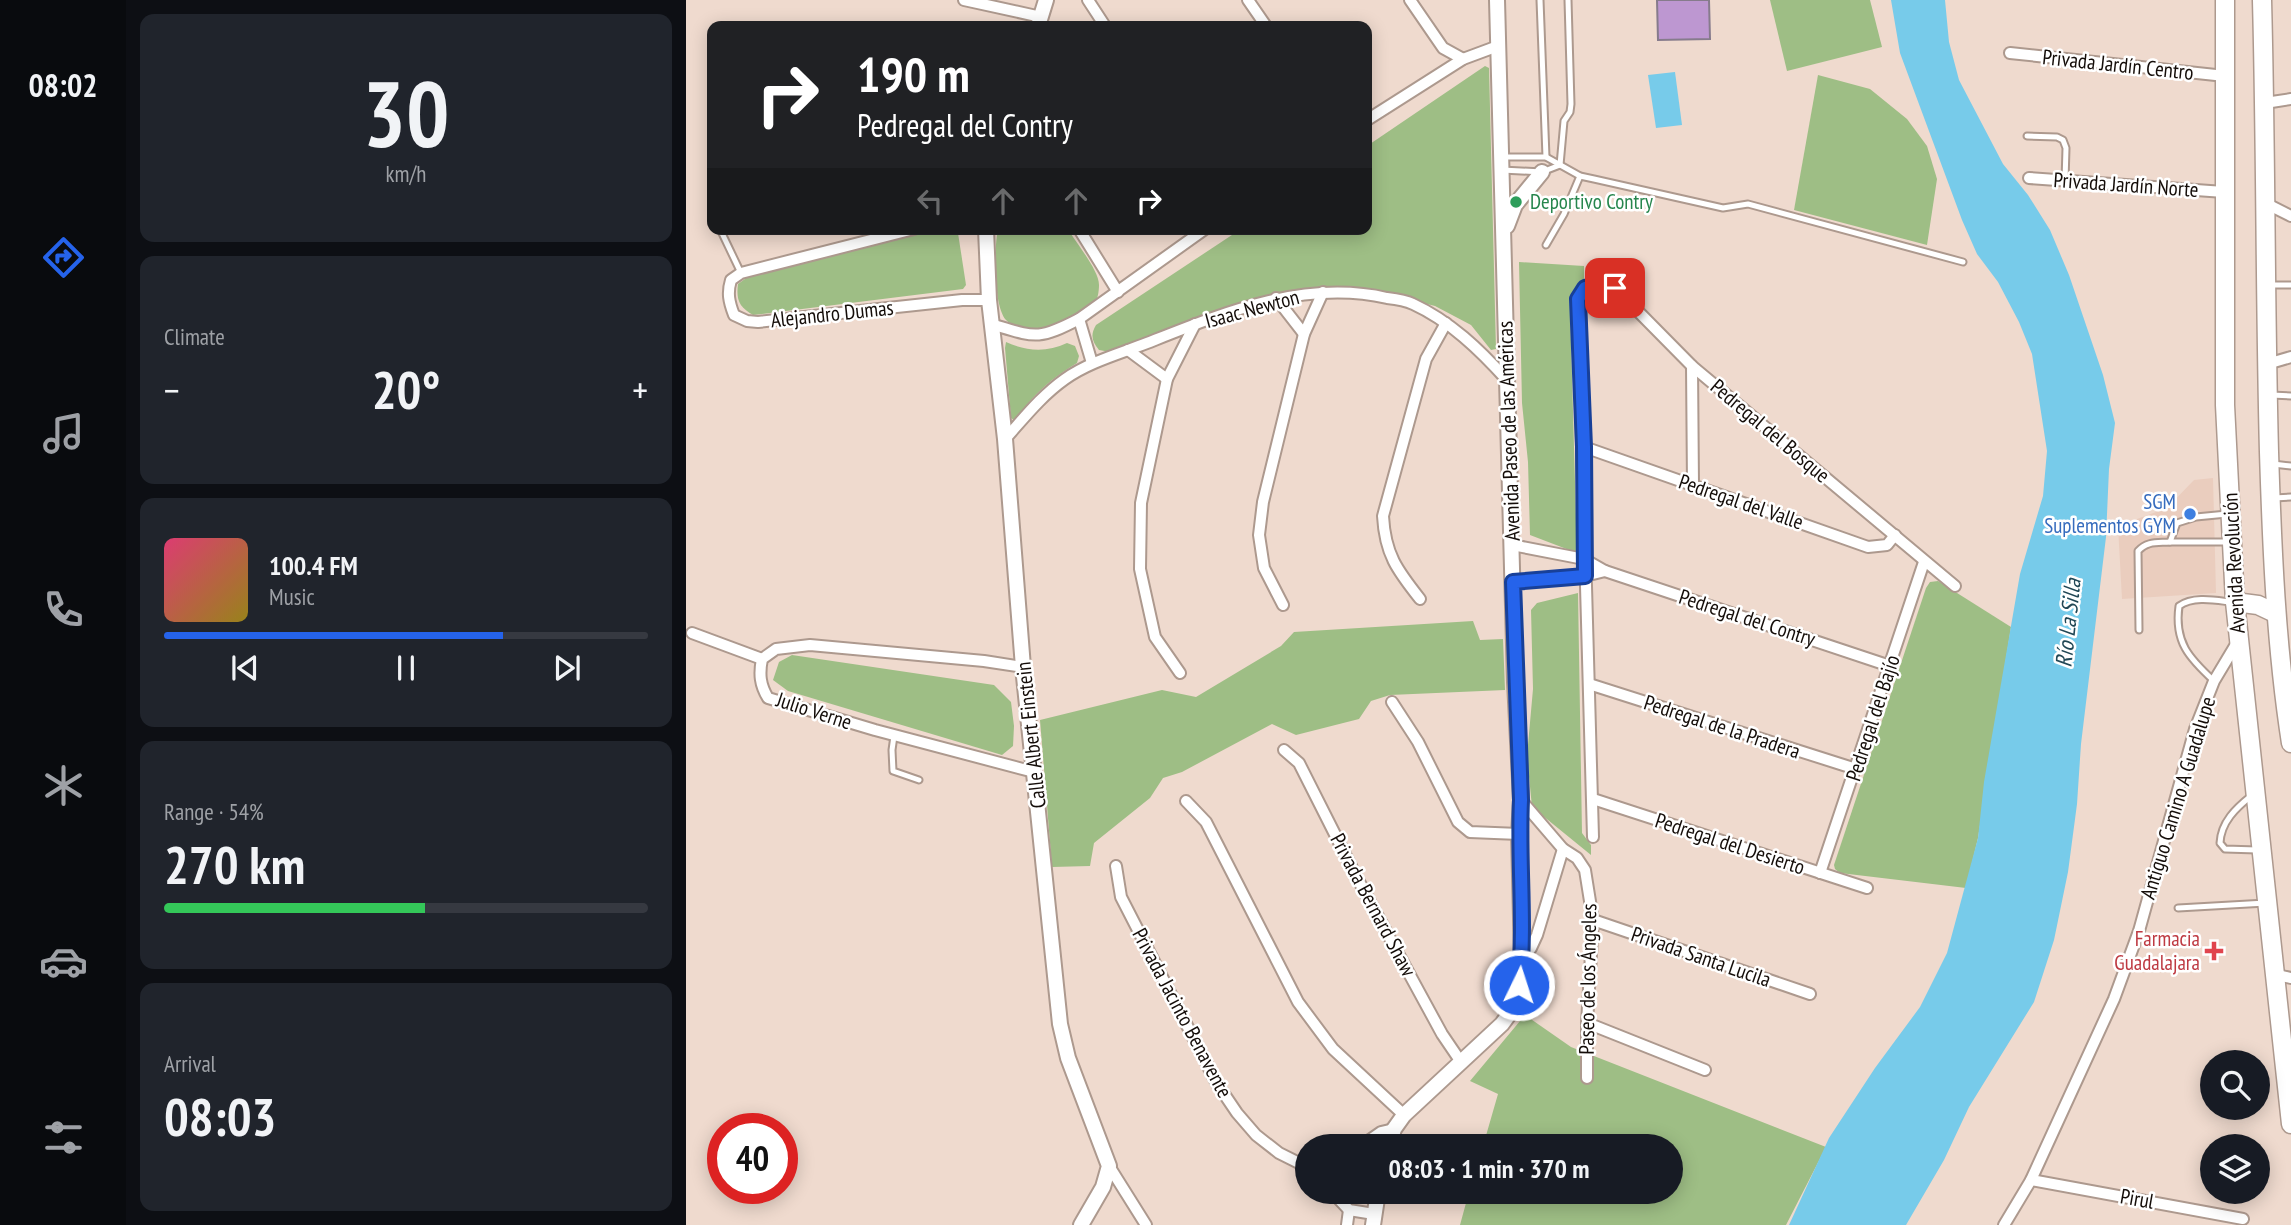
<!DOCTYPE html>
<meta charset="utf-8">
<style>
body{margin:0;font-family:"PT Sans Narrow",sans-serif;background:#20242c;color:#f1f3f6;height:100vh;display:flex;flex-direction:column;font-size:26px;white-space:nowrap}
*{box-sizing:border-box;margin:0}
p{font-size:23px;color:#9ea1a6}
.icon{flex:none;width:38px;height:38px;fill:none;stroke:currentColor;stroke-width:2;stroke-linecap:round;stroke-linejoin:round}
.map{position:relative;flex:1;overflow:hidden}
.details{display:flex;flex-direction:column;gap:14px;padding:14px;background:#0d0f14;width:560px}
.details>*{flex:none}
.guide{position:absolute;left:21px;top:21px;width:665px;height:214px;border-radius:14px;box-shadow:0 4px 18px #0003;background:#202124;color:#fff;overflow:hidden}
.fabs{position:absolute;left:1514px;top:1050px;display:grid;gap:14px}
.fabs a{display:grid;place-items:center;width:70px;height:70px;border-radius:50%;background:#171b24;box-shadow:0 4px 18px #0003;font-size:35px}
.speed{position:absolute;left:21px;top:1113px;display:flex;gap:14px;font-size:35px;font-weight:700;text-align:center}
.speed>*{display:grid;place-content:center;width:91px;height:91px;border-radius:50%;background:#171b24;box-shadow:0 4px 18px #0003;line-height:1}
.speed .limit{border:10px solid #d22;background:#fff;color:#111}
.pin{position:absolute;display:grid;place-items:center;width:60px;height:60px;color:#fff;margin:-30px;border-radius:14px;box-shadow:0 4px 10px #0006}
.me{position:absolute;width:77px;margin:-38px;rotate:4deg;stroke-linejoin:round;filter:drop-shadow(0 0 5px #0008)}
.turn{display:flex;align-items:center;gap:24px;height:147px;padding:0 35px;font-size:32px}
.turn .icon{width:91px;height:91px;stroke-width:2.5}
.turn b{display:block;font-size:49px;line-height:60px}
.lanes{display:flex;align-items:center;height:66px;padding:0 35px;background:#0003;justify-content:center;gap:35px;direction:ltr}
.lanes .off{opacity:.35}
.big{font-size:52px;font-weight:600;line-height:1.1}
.details .tile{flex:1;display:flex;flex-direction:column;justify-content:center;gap:10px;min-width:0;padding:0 24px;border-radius:14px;background:#20242c}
.details .dial{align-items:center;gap:0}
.dial b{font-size:91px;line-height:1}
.song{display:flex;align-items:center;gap:21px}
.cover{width:84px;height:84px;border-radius:10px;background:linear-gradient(135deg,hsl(340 70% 55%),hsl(50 70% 35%))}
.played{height:7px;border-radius:4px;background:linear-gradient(90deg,#2563eb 70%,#363941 70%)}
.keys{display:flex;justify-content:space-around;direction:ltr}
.heat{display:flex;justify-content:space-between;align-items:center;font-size:38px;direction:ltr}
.charge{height:10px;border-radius:5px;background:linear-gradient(90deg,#34c759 54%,#363941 0)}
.trip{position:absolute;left:609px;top:1134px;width:388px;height:70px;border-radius:35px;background:#171b24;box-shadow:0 4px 18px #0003;font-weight:600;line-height:70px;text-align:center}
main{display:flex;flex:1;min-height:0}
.tab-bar{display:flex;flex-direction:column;width:126px;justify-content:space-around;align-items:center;background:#090b0e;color:#9ea1a6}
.tab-bar .icon{width:49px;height:49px}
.tab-bar .on{color:#2563eb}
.tab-bar b{font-size:32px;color:#f1f3f6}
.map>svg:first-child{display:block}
</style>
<main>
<nav class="tab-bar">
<b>08:02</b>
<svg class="icon on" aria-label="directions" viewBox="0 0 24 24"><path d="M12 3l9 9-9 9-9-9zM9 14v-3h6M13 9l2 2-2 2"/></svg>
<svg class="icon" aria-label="music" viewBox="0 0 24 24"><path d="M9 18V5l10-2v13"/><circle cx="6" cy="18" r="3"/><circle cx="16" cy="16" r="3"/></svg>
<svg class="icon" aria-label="phone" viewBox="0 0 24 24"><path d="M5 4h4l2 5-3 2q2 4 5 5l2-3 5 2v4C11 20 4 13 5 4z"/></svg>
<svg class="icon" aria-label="climate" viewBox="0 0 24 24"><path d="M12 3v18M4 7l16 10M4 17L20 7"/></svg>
<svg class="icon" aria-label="car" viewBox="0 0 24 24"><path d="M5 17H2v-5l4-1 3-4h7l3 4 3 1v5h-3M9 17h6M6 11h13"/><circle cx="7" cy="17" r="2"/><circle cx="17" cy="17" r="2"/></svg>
<svg class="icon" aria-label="filters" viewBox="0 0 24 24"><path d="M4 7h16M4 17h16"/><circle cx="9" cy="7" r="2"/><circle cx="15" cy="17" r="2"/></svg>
</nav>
<section class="details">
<div class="tile dial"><b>30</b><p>km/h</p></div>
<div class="tile"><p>Climate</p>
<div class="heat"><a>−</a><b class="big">20°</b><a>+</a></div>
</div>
<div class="tile">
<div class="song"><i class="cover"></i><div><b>100.4 FM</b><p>Music</p></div></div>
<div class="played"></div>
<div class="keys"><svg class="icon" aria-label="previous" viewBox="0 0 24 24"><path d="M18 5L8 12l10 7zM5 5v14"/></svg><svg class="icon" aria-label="pause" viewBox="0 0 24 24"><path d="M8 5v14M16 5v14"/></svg><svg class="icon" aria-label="next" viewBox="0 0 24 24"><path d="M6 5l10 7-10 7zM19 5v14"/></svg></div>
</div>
<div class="tile"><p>Range · 54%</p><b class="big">270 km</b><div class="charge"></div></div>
<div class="tile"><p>Arrival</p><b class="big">08:03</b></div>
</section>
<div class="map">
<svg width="1605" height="1225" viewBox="0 0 1605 1225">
<rect width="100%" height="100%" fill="#efdace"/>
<path fill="#eacdbe" d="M1527,478L1530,593L1436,599L1432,526L1481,508L1508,480Z"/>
<g fill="#9ebe85">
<path d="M1084,0H1184L1196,47L1101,71Z"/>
<path d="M799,66L803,68L810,349L805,350L785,325L749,306L709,296L619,291L424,352L413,350C406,341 404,335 410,325L555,229H681V146Z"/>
<path d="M1132,75L1184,89L1221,119L1241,146L1251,179L1241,245L1108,210Z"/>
<path d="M252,229L272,233L280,285L277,289L67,315C53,307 50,300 52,284L63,276Z"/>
<path d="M312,229H382C390,243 413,270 413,285C413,290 412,297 410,301C404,310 365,333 355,333C343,333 328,328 320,320C307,305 308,248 312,229Z"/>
<path d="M833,262L898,266V285L887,295L884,305L891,553L844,535L842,462L836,403Z"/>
<path d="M320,342C340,351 360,353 381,343L389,346L393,356L391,363C364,380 348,393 329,421L325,418L319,348Z"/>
<path d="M1252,581L1325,627L1292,838L1280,888L1154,873L1149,869L1148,865L1240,588L1244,582Z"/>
<path d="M892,593L896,833L905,845V855L846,807L841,756L847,689L845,610L851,603Z"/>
<path d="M787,621L794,640L817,639L819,690L704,695L685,701L673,719L610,735L586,724L496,772L477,778L464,798L408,843L404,866L366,867L354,720L476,690L510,697L595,646L608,632Z"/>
<path d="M106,655L308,685L325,702L328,726L327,746L316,755L102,691L87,680L93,662Z"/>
<path d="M839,1015L885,1047L1140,1147L1100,1225H774L783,1192H985V1146H797L812,1094L784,1081Z"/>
</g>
<g fill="#77cbea">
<path d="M1205,0H1259L1263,42L1273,80L1317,164L1342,195L1364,230L1383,275L1417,375L1429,423L1423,469L1420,537L1395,744L1391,804L1382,872L1368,940L1348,1002L1283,1107L1258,1160L1220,1225H1103L1143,1138L1189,1068L1234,1007L1261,953L1292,838L1298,782L1334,574L1357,496L1361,451L1346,354L1333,322L1312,282L1291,254L1276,220L1214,53Z"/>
<path d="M989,72L996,125L970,128L962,75Z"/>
</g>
<path fill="#bd97d1" stroke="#867b8c" stroke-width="2" d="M971,0H1023L1024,39L972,40Z"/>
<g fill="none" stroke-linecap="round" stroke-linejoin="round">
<defs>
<g id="service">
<path d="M854,0L860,157"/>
<path d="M1341,136L1371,137L1377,140L1380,148L1379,181"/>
<path d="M818,157H860L894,176L908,179L1037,208L1062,204L1277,262"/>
<path d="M874,165L878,121L884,112L885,104L882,0"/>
<path d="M816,170L856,172L874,165"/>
<path d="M26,212V213"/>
<path d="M34,229L55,273"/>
<path d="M860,245L878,214L894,176"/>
<path d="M1583,285H1605"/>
<path d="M1585,395L1605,396"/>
<path d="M1587,464L1605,466"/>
<path d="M1588,498L1605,497"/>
<path d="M1541,514L1510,517L1491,523L1484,542H1542"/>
<path d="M1453,630L1452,551C1461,541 1471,543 1484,542"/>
<path d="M1528,681C1503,658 1488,642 1493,606C1507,596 1528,600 1544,602"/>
<path d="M208,736L206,750L207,771L233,780"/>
<path d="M1565,796C1550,808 1535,822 1534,843L1539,849L1571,850"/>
<path d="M1492,908L1580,903"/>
</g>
<g id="minor">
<path d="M278,0L355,17"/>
<path d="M402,0L419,26"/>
<path d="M562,0L580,26"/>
<path d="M724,0L757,48L777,59"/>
<path d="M1324,53L1539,76"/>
<path d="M1579,103L1605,99"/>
<path d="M681,120L777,59L812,46"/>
<path d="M1343,178L1538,192"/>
<path d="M1579,203L1605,216"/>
<path d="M228,229L55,273L45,280C41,293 43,302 48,315L61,321L72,322L276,300H303"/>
<path d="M393,229L432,292"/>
<path d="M590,298L618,334"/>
<path d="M393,319L406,363"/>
<path d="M305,324C349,337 351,341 393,319L519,229"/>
<path d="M442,350L481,379"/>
<path d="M1581,364L1605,357"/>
<path d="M1006,366L1007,485"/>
<path d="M319,439C338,418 355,396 379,379C403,362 433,354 461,343C537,313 618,279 701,298C710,299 719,300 727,304C764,321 794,350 821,380"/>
<path d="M898,447L1182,547L1201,545L1209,535"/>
<path d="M826,545L898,559L919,571L1204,666"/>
<path d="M827,582L899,576L919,571"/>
<path d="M734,599C711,570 699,554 697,516L740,359L760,323"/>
<path d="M597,605L578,568L573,535L577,502L618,334L637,292"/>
<path d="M6,633L76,659"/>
<path d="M337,667L298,661L124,645L90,649L76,659C73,674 74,685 82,698L189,730L348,772"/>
<path d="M494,673L469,637L454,569L455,503L481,379L509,324"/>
<path d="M903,684L1170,769"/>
<path d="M706,702L732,742L772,822L784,832L833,834"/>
<path d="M598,750L613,763L670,876L756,1034L775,1062"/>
<path d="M907,799L1181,888"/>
<path d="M835,800L877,849L891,858L899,870L907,920L901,1023V1078"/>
<path d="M500,801L520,822L612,1002L647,1049L718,1115"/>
<path d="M907,837L892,299L899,288L914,284L929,288L1006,366L1269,586"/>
<path d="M430,866L435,897L530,1082L551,1113L570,1135L593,1153L621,1167"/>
<path d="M1134,873L1238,562"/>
<path d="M907,920L1124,994"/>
<path d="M836,960L845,948L851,935L877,849"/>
<path d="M1591,975L1605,978"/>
<path d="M901,1023L1019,1070"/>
<path d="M675,1146L695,1132L708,1129"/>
<path d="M423,1166L460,1225"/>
<path d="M1345,1180L1557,1219"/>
<path d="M646,1192L663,1210L688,1214"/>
<path d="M661,1225L663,1210"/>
<path d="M1318,1225L1345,1180L1428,999L1453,931L1509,729L1528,681L1552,641"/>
</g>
<g id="tertiary">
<path d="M352,26L360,0"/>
<path d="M821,226L829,205L856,172"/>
<path d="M300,229L303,300L319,439L337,667L374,1024L382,1058L423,1166L417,1187L395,1225"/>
<path d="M703,1146L708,1129L718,1115L816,1024L827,1009L831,996L836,960L833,834L835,800L829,682L811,0"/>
<path d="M687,1225L692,1192"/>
</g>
<g id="primary">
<path d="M1539,0V405L1549,602L1605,1124"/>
<path d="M1576,0C1580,151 1579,301 1583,452C1586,549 1590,646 1605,743"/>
<path d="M1549,602L1572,605L1589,613"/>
</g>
</defs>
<use href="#service" stroke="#ad998e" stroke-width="9"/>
<use href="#minor" stroke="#ad998e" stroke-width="14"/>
<use href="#tertiary" stroke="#ad998e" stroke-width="18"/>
<use href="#primary" stroke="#ad998e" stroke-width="21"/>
<use href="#service" stroke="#fff" stroke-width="5"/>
<use href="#minor" stroke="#fff" stroke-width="10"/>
<use href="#tertiary" stroke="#fff" stroke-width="14"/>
<use href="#primary" stroke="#fff" stroke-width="18"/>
</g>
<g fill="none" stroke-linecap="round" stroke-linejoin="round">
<defs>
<path id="route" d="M833,985C840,924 832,862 835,800L827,582L899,576L898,447L892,299L899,288L914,284L929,288"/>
</defs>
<use href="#route" stroke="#184099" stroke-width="18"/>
<use href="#route" stroke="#2563eb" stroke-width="12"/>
</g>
<circle fill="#2e9e5b" stroke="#fff" stroke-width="2.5" cx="830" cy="202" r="7"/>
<circle fill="#3f7fe0" stroke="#fff" stroke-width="2.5" cx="1504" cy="514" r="7"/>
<path fill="#e0444e" stroke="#fff" stroke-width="2.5" d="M1524.5 940.5h7v7h7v7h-7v7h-7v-7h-7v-7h7z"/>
<g text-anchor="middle" stroke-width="5" stroke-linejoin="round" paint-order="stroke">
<g font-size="21" fill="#140d09" stroke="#fff">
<text transform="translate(1432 65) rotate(6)" y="7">Privada Jardín Centro</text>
<text transform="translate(1440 185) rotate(4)" y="7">Privada Jardín Norte</text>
<text transform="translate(566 309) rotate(-15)" y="7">Isaac Newton</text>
<text transform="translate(146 314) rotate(-6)" y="7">Alejandro Dumas</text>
<text transform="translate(823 431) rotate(-92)" y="7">Avenida Paseo de las Américas</text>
<text transform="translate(1084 431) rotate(40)" y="7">Pedregal del Bosque</text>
<text transform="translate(1055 502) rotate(19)" y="7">Pedregal del Valle</text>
<text transform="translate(1548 563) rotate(-93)" y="7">Avenida Revolución</text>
<text transform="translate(1061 618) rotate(18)" y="7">Pedregal del Contry</text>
<text transform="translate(128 711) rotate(18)" y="7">Julio Verne</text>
<text transform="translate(1187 718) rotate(-72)" y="7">Pedregal del Bajío</text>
<text transform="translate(1036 727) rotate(18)" y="7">Pedregal de la Pradera</text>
<text transform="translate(345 735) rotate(-96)" y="7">Calle Albert Einstein</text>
<text transform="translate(1492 798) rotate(-73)" y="7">Antiguo Camino A Guadalupe</text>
<text transform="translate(1044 844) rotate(18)" y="7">Pedregal del Desierto</text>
<text transform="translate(687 905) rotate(62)" y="7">Privada Bernard Shaw</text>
<text transform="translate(1015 957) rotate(19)" y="7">Privada Santa Lucila</text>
<text transform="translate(902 979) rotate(-89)" y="7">Paseo de los Ángeles</text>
<text transform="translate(496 1013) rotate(62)" y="7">Privada Jacinto Benavente</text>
<text transform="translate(1451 1199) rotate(10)" y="7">Pirul</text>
</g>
<g font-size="21" fill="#27864d" stroke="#fff" text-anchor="start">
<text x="844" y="209">Deportivo Contry</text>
</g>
<g font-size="21" fill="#366cbe" stroke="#fff" text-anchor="end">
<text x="1490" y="509">SGM<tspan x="1490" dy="24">Suplementos GYM</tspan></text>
</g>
<g font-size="21" fill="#be3a42" stroke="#fff" text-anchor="end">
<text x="1514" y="946">Farmacia<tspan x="1514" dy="24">Guadalajara</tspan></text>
</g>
<g font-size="23" font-style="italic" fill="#214755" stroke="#fff">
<text transform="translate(1382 623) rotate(-84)" y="8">Río La Silla</text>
</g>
</g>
</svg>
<div class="fabs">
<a><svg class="icon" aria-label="search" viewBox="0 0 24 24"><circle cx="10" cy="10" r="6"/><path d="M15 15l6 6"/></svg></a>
<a><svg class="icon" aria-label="layers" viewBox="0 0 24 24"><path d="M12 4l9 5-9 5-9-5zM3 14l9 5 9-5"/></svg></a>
</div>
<div class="speed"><div class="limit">40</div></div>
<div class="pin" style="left:929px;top:288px;background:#d93025"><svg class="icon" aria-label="arrive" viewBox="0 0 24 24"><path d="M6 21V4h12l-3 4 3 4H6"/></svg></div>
<svg class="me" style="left:833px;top:985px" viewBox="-20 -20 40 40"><circle r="17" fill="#2563eb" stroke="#fff" stroke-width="3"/><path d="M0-11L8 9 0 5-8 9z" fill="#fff"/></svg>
<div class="trip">08:03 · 1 min · 370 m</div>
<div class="guide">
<div class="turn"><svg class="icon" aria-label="right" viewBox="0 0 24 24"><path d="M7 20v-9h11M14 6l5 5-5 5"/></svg><div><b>190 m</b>Pedregal del Contry</div></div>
<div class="lanes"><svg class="icon off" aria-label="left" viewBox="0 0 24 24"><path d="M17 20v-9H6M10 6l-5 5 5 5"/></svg><svg class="icon off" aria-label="ahead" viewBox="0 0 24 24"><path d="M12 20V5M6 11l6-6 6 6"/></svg><svg class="icon off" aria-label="ahead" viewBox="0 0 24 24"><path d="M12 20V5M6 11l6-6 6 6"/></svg><svg class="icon" aria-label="right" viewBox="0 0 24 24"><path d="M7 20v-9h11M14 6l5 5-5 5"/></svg></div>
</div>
</div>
</main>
